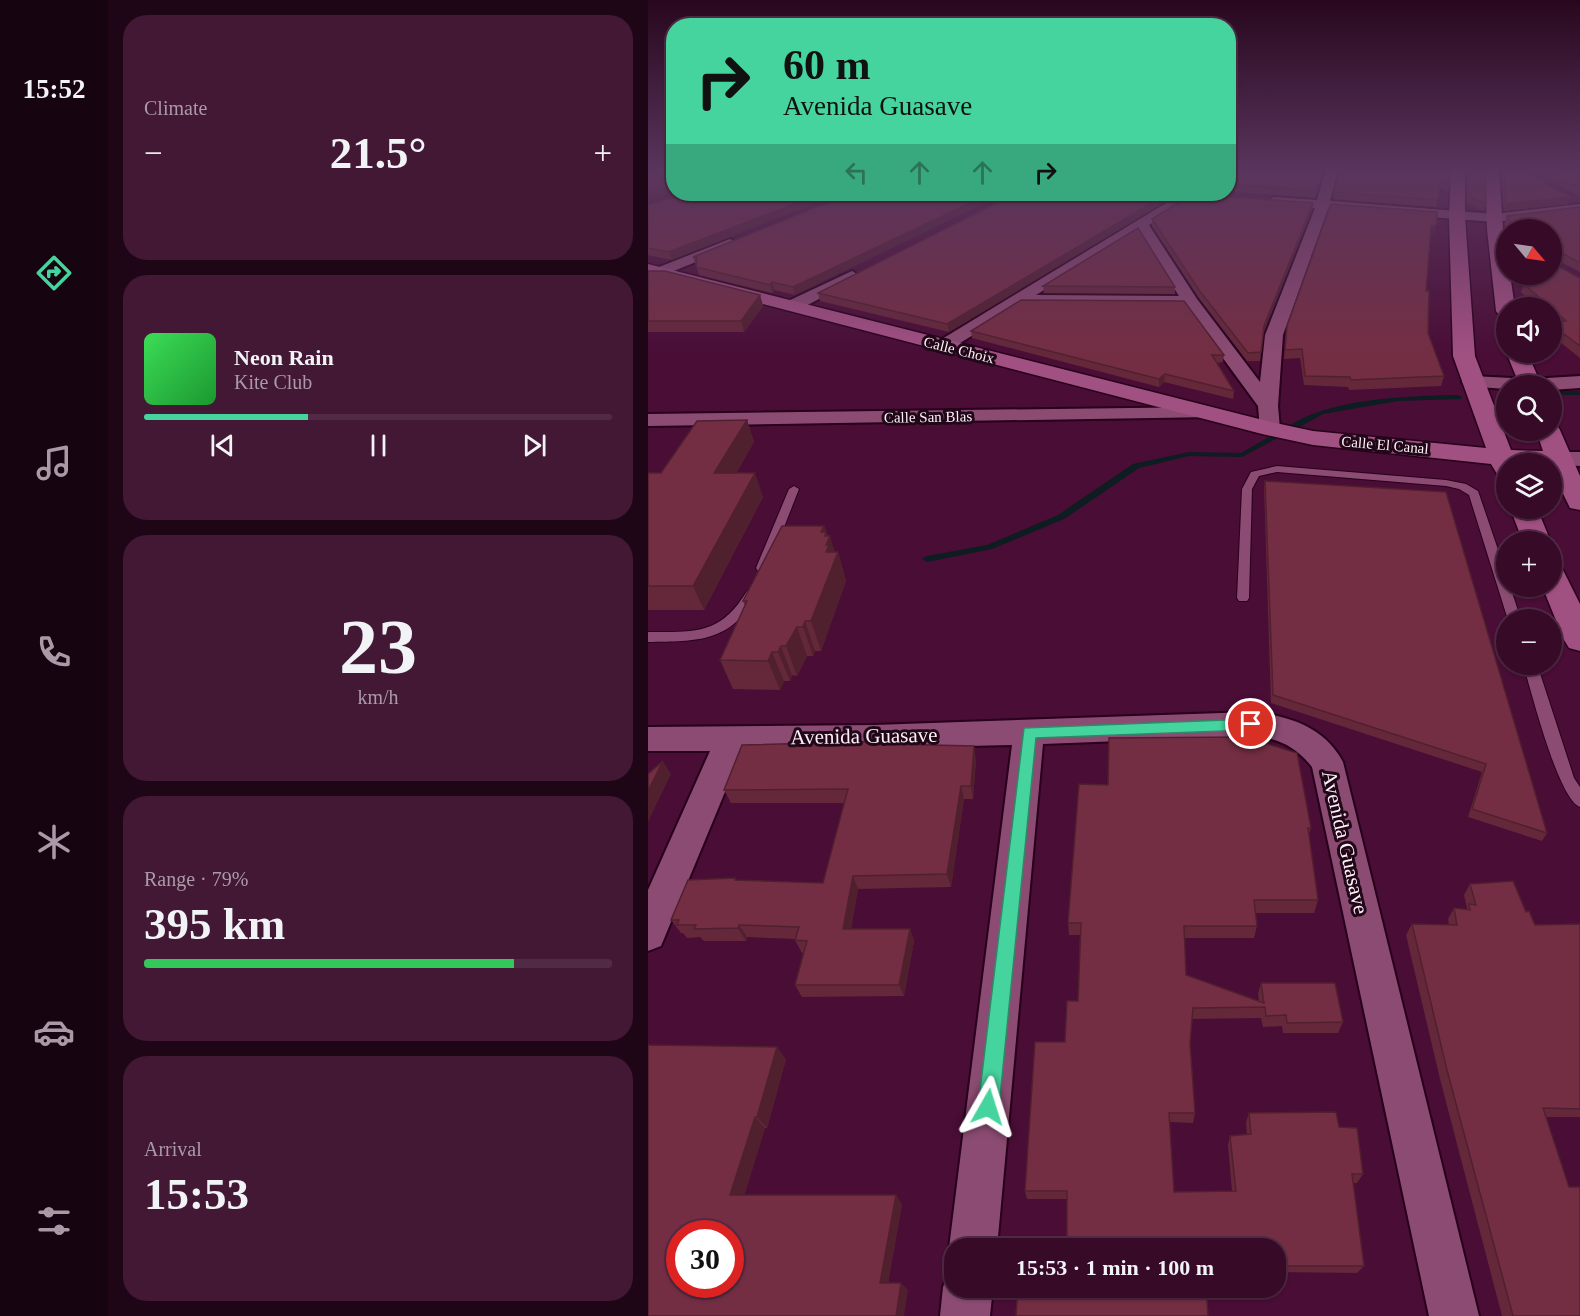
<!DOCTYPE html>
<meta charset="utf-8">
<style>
body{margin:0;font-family:"Times New Roman",serif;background:#421834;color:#f1f3f6;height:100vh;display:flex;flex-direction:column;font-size:22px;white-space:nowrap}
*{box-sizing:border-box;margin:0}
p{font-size:20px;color:#aa9aa8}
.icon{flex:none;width:33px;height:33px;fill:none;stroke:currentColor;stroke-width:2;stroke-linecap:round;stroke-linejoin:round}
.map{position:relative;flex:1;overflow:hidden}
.details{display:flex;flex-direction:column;gap:15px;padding:15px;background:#1e0616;width:540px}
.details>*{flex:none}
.banner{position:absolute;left:18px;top:18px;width:570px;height:183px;border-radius:24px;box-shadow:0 2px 4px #0004,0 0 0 2px #512b45;background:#46d49e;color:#111;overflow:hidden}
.needle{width:39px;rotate:119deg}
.buttons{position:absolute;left:848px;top:219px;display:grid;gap:12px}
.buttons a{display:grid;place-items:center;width:66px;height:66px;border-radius:50%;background:#370a28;box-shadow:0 2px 4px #0004,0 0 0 2px #512b45;font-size:30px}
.speed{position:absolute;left:18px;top:1220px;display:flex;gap:12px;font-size:30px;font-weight:700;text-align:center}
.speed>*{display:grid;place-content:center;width:78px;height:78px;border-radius:50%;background:#370a28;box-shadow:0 2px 4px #0004,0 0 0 2px #512b45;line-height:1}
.speed .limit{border:9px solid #d22;background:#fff;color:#111}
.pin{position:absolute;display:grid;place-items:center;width:51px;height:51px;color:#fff;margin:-26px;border:3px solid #fff;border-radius:50%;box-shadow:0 2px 6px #0007}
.me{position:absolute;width:66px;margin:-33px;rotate:6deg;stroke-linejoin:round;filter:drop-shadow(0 0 4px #0008)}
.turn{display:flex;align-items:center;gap:21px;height:126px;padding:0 18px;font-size:27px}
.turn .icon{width:78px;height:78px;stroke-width:2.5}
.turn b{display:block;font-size:42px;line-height:51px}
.lanes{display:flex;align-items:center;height:57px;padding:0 18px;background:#0003;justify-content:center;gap:30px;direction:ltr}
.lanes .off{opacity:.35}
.big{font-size:45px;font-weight:700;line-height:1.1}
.details .card{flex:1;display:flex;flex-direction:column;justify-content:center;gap:9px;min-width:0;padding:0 21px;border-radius:24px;background:#421834}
.details .dial{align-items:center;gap:0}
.dial b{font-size:78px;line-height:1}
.song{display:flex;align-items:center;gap:18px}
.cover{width:72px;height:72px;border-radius:9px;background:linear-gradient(135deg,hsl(130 70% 55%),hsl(130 70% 35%))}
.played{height:6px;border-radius:3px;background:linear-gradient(90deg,#46d49e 35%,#512b45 35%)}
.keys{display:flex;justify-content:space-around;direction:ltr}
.heat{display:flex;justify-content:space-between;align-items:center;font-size:33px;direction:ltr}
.charge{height:9px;border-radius:4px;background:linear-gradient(90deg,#34c759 79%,#512b45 0)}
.trip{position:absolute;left:296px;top:1238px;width:342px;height:60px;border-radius:24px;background:#370a28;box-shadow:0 2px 4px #0004,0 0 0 2px #512b45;font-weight:700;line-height:60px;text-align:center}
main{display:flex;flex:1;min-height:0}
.menu{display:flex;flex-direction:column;width:108px;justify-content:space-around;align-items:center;background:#160410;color:#aa9aa8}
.menu .icon{width:42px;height:42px}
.menu .current{color:#46d49e}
.menu b{font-size:27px;color:#f1f3f6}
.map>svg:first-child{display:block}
</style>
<main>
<nav class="menu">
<b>15:52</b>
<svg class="icon current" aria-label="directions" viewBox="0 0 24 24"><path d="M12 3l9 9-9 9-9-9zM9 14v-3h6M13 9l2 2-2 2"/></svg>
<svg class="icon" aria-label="music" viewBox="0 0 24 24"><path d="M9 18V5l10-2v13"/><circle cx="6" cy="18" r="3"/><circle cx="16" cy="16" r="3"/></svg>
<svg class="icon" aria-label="phone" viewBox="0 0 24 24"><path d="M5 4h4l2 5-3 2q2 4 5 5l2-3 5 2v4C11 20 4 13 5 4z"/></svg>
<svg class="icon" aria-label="climate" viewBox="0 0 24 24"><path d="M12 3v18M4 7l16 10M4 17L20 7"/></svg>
<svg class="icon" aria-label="car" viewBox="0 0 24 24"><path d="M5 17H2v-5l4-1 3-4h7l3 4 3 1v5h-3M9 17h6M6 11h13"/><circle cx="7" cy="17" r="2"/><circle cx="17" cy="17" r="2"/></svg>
<svg class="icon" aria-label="filters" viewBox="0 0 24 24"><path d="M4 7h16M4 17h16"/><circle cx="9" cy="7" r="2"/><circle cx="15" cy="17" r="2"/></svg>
</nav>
<section class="details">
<div class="card"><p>Climate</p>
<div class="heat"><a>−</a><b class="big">21.5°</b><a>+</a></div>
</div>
<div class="card">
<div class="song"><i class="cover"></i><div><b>Neon Rain</b><p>Kite Club</p></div></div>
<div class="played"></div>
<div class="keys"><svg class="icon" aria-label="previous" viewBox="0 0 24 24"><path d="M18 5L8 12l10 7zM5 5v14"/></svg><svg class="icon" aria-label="pause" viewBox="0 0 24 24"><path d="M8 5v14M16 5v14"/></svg><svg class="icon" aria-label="next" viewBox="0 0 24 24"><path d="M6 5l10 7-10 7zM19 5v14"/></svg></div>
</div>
<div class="card dial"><b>23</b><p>km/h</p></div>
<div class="card"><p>Range · 79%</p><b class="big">395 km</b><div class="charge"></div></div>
<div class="card"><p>Arrival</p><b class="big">15:53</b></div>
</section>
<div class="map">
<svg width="932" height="1316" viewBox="0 0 932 1316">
<rect width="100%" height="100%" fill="#490d36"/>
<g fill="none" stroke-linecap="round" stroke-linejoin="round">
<g fill="#0d1d22" fill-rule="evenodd">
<path d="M909,391H932V395H912L908,393Z"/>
<path d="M810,395L814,397L813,399L750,401L675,414L643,432L636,430C675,398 761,396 810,395Z"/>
<path d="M628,433H634L635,435L594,457L541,456L491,468L416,519L344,549L279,562L274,559L279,556L339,545L410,515L485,464L541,452L593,453Z"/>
</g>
<defs>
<g id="lane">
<path d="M629,466L798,480L818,484L830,491L858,573V586H862L873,620H860L821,495L811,489L798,486L629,472L611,476L604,489L601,598L599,601H591L589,598L594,489L603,472Z"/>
<path d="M146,486L151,489L120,568L114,572L110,571L108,568L141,489Z"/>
<path d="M103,590L109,594C83,643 50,641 0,642V632C48,632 72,635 99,591Z"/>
<path d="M875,664H889L926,778L932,787V807C910,799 883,690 875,664Z"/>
</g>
<g id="street">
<path d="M678,170H690L682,201L847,214L932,204V212L847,222L680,209L635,335L630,406L632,429L629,433L622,435L615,433L612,429L610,406L536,305H373L301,350H289L286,346L289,342L533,194H547L546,197L501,225L549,299L612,382L617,335L667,208L626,205L619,201L626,197L669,200ZM491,231L531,296L388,295Z"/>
<path d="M82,239L89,243L87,246L16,275L11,277L3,272L6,269Z"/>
<path d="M204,271L212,276L209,279L150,310L144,311L136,306L138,302Z"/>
<path d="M824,376L883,379L932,376V388L903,390V386H858V389L817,386L814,382L817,378Z"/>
<path d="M559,407L566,409L569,413L566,417L0,426V414Z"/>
<path d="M911,452H932V466L903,464L900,459L903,454Z"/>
<path d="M603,712C640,715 677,727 695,762L831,1316H781L664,767C647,746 630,738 603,736L395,744L349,1248H306V1261L301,1248L364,745L94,751L13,946L0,951V890L62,751H0V727L226,725Z"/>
<path d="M306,1268V1287H345L342,1316H292L295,1287L302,1269Z"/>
</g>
<g id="secondary">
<path d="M803,170H817V217L827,356L863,450L895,451L888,430H903V424L909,425L912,430L932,476V510L922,508L903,469V464H858V477L849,474L843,464L665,445L614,434L0,274V264L623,422L665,431L838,448L805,356L801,217Z"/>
<path d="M837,170H851L858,274H862L867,308H858V317L851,315L848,311L839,229Z"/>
<path d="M858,352H879L894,386H872Z"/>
<path d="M862,508H889L903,542H875Z"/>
<path d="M903,564L913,566L932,604V651L921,648L916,640L894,586H903Z"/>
</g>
</defs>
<use href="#lane" stroke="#28001b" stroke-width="2"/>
<use href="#street" stroke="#28001b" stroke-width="4"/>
<use href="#secondary" stroke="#28001b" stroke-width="3"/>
<use href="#lane" fill="#8b4b72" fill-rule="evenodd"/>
<use href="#street" fill="#8b4b72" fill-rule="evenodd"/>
<use href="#secondary" fill="#a15082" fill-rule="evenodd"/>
</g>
<g fill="#64283a">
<path d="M580,170H676L667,198L580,191Z"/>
<path d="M803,170L802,185L800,192L791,187L788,207L685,199L686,192Z"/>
<path d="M819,170H837L838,204L836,211L819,203Z"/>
<path d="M853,170H873L922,197L920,204L856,211Z"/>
<path d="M881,170H932V196Z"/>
<path d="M37,194L24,260L0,255V205Z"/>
<path d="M201,194L147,295L127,290L124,293L51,275L45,257Z"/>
<path d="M367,194H530L301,332L172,301L170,293Z"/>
<path d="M665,203L664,210L615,334L612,361H599L551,298L504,226V219Z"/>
<path d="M932,207V272L903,257L904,263L932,278V358L903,335V326L904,325H906L907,322L903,319V308H890L873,292L876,284L885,283L875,274H903V230H863L857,226V223L859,216Z"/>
<path d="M788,225L786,233L782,234L778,291L780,333L796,376L793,386L701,390L700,387L656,385L652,358L636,359L639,326Z"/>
<path d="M0,271L112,295L115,306L96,332H0Z"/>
<path d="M395,286L527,287V294L396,293Z"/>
<path d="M323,331L576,355L575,362L569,363L586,391L585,399L516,382L511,387L324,338Z"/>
<path d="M99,420L106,442L88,473L115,497L56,610H0V473H13Z"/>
<path d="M617,481L899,833L894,841L820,817L834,772L623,703L616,488Z"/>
<path d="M176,526L187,552H190L198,581L173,651H167L165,656H159L149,676L144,675L142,681H136L132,690L85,689L72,660L97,606L95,601Z"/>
<path d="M241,741L242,744L328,760L325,799H316L303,887L210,889L203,929H262L266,941L256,996L154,997L147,985L156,953H154L147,940V939L99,937L98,941H56L52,937L39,938L35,933H33L23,920L87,878L88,880L175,883L196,803H83L76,790Z"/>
<path d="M431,784L663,828L661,835L670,900L666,913H607L609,926L606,938H536L538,975L611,1001L610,994L613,983L695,1022L690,1033H635L634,1026L615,1027L613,1018L544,1019L542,1043L547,1113L545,1123L521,1122L526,1192L584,1191L580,1145L582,1136L599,1135L598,1122L601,1113L691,1127L715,1174L709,1183H705L716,1266L709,1273L627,1272V1248L419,1199H379L377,1191L417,1042L430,1001L432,935H421L420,923Z"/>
<path d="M822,884L878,912L887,925L932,924V1117H898L932,1316H854L792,1079L758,935L764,924L801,925L800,919L806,908L818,910L819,908L816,895Z"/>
<path d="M138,1059L119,1128H117L96,1195L254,1204L240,1283L260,1290L0,1316Z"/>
</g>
<g fill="#51202f">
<path d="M675,170H676L667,198L668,191Z"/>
<path d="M24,185L26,192L0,201V193Z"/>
<path d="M172,194H191L24,260L21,252Z"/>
<path d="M341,194H356L147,295L145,287Z"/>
<path d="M519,194H530L301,332L299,324Z"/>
<path d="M922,197L920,204L856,211L858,204Z"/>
<path d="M665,203L664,210L615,334L616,326Z"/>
<path d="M788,225L786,233L781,234L783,226Z"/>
<path d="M124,282L127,290L124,293L122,285Z"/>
<path d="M112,295L115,306L96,332L93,321Z"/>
<path d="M517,374L516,382L511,387V379Z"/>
<path d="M99,420L106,442L75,497L66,473Z"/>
<path d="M107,473L115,497L56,610L45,586Z"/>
<path d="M176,526L181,539L182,536L188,556L190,552L198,581L173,651L163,621L173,532Z"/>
<path d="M157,621L167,651L165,656L155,627Z"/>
<path d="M149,627L159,656L149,676L138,646Z"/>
<path d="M133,646L144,675L142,681L130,652Z"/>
<path d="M124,652L136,681L132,690L120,661Z"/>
<path d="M326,746L328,760L325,799L323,786Z"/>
<path d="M15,761L23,774L0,822V791Z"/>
<path d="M313,786L316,799L303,887L299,874Z"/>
<path d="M205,876L210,889L201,941L195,929Z"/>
<path d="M91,925L99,937L98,941L90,928Z"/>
<path d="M262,929L266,941L256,996L251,985Z"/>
<path d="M129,1047L138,1059L119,1128L109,1117Z"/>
<path d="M107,1117L117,1128L94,1204L82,1195Z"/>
<path d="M248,1195L254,1204L239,1290L232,1283Z"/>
<path d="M253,1283L260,1290L256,1316H248Z"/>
</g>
<g fill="#742e43" stroke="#51202f" stroke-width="1.5" fill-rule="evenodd">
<path d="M0,170H26V185L0,193Z"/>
<path d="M580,170H675L668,191L580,184Z"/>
<path d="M692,170H803L802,185L792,179L790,200L686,192Z"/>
<path d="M821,170H837L838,204L821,196Z"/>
<path d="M856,170H873L922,197L858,204Z"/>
<path d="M896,170H932V188Z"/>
<path d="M37,194H172L21,252L0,248V205Z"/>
<path d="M201,194H341L145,287L124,282L122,285L48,267L49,257H45Z"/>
<path d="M367,194H519L299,324L170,293Z"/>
<path d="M544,194L665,203L616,326L613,352L600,353L551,290L504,219Z"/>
<path d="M683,204L789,212L788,225L783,226L778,291H781L780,333L796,376L703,380L702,377L657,376L654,349L637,350L639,326Z"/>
<path d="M932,207V263L907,249L903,251L904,263L932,278V346L904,325L910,324L907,322L918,321L876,284L895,281L887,274H903V230H877L859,219V216Z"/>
<path d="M490,228L527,287L395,286Z"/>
<path d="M0,271H17L112,295L93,321H0Z"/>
<path d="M373,300L536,301L576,355H564L586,391L517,374L511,379L323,331Z"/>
<path d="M99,420L66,473H107L45,586H0V473H13L49,421Z"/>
<path d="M617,481L798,492L899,833L824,809L838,764L625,695Z"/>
<path d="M134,526H176L173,532H178L177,536H182L178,545H181L178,552H190L163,621H157L155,627H149L138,646H133L130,652H124L120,661L72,660L99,601H95Z"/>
<path d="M597,737L649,753L663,828H660L670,900H606L609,926H536L538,975L616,1003L613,983H687L695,1022L639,1023L638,1015L618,1016L617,1007L545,1008L542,1043L547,1113H521L526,1192L588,1191L582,1136L603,1134L601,1113L688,1112L691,1127L709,1128L715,1174H704L716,1266H627V1248H419V1191H377L387,1042H417L419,1001H430L433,923H420L431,784L460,785L461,738Z"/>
<path d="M241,741L240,744L326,746L323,786H313L299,874L205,876L195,929H262L251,985H147L159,941L147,940L151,927L91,925L90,928L46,929L48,925H29L31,920H23L40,880L87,878V880L175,883L200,789L76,790L94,745Z"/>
<path d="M15,761L0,791V774Z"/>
<path d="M865,881L878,912L881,911L887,925L932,924V1109L895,1108L921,1187H932V1316H865L799,1070L764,924L809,925L806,908L822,910L821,904L828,905L822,884Z"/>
<path d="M0,1045L129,1047L109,1117H107L82,1195H248L232,1283H253L248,1316H0ZM32,1233H82V1284H32Z"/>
<path d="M370,1287H558L560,1316H368Z"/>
</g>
<linearGradient id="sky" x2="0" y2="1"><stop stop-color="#28071e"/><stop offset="0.48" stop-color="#59355d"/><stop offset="1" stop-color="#59355d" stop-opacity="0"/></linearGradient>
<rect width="932" height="354" fill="url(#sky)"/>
<path fill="#46d49e" stroke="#2e8a67" stroke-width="1.5" d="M603,719L608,720L610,724L608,728L603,730L388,738L351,1107L347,1115L340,1118L333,1115L330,1107L376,728Z"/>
<g text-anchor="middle" stroke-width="6" stroke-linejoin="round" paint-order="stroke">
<g font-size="15" fill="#ffeff8" stroke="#210818">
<text transform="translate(311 350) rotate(14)" y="5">Calle Choix</text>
<text transform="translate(280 417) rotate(-1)" y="5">Calle San Blas</text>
<text transform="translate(737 445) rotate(5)" y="5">Calle El Canal</text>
</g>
<g font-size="21" fill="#ffeff8" stroke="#210818">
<text transform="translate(216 736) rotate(-1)" y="7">Avenida Guasave</text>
<text transform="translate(697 842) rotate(77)" y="7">Avenida Guasave</text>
</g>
</g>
</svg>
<div class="buttons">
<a><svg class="needle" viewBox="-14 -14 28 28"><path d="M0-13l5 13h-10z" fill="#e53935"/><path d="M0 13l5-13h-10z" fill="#aa9aa8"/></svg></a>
<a><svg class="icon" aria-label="sound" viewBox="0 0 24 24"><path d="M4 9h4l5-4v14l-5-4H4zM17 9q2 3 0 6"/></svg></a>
<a><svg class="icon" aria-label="search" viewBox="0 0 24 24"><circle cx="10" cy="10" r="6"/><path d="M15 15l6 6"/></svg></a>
<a><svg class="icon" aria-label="layers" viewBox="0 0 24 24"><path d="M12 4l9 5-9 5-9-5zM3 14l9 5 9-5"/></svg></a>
<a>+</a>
<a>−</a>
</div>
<div class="speed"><div class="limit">30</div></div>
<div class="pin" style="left:603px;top:724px;background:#d93025"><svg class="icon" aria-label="arrive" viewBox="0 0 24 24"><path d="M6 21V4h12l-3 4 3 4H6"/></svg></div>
<svg class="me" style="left:340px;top:1107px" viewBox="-20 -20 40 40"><path d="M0-17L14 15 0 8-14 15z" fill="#46d49e" stroke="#fff" stroke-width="4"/></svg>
<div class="trip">15:53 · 1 min · 100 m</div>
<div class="banner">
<div class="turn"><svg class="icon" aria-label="right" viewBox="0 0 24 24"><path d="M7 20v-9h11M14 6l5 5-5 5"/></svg><div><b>60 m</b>Avenida Guasave</div></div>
<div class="lanes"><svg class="icon off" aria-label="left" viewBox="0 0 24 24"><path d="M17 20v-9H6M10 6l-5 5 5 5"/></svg><svg class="icon off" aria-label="ahead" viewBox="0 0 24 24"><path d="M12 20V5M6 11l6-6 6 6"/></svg><svg class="icon off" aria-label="ahead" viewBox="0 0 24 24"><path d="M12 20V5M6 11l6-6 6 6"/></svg><svg class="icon" aria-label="right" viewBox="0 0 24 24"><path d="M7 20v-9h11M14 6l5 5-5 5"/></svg></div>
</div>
</div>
</main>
